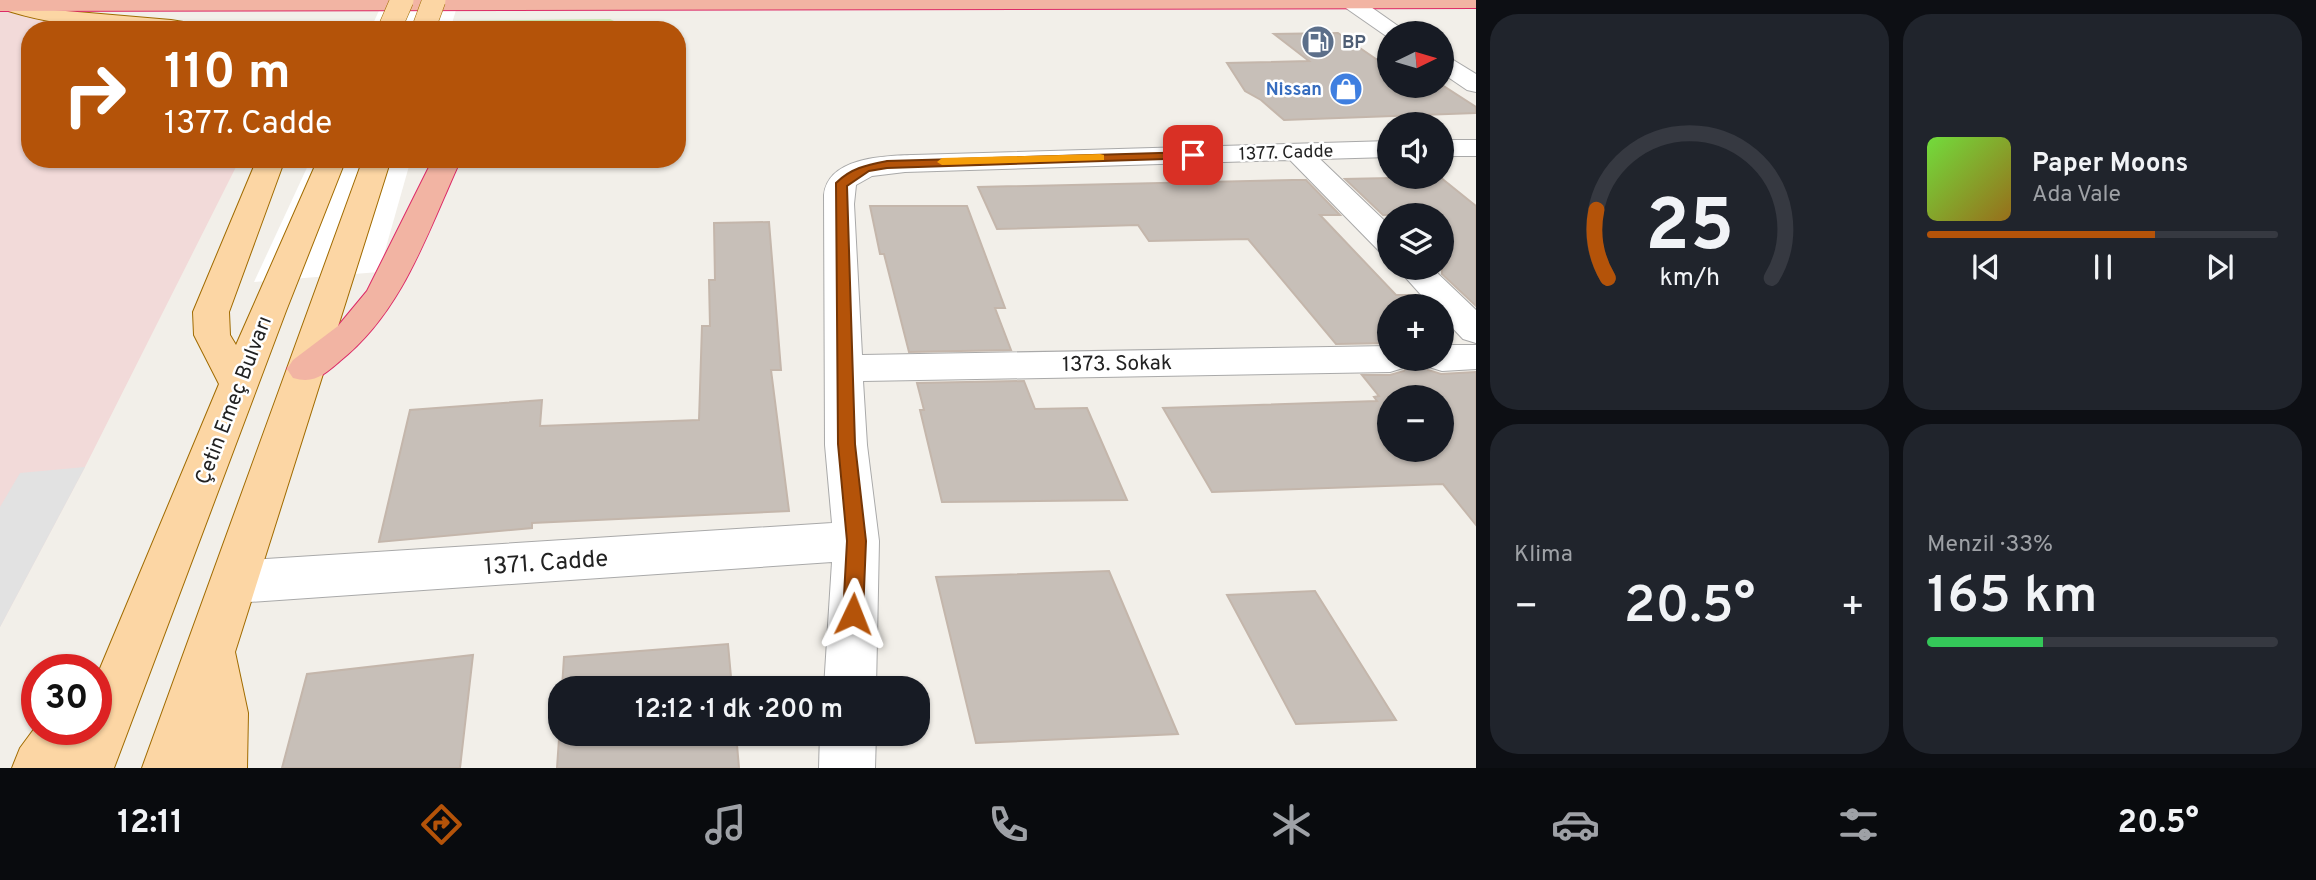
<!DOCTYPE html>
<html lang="tr">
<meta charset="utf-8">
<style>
body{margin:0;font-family:Overpass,sans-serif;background:#20242c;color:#f1f3f6;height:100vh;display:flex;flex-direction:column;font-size:26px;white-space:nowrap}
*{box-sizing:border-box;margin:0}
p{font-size:23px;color:#9ea1a6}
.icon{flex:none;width:38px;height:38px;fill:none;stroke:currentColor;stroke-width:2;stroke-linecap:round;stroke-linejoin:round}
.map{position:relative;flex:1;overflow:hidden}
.sheet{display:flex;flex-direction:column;gap:14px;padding:14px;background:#0d0f14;width:840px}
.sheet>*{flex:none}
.hud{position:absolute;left:21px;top:21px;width:665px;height:147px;border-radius:28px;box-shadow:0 2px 5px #0004;background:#b45309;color:#fff;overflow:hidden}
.needle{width:46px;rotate:85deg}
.fabs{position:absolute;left:1377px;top:21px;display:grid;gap:14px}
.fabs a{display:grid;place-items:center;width:77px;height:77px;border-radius:50%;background:#171b24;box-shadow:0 2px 5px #0004;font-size:35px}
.speed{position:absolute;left:21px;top:654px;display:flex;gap:14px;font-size:35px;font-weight:700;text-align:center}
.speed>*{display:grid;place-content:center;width:91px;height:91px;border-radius:50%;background:#171b24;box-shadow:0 2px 5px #0004;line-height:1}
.speed .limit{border:10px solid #d22;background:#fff;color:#111}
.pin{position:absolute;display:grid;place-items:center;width:60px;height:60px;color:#fff;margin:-30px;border-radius:14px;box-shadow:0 4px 10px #0006}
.me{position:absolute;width:77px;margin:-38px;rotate:2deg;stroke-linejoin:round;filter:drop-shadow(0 0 5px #0008)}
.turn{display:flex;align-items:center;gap:24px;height:147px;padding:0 28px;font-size:32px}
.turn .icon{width:91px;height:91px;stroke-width:2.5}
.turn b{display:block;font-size:49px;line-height:60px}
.big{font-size:52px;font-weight:600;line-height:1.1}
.sheet .card{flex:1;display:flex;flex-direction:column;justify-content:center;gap:10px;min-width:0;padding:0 24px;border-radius:28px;background:#20242c}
.sheet .dial{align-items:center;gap:0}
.dial svg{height:182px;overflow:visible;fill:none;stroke:#363941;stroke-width:7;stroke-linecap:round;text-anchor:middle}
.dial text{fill:#f1f3f6;stroke:none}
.song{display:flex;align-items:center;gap:21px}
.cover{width:84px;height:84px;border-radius:10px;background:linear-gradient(135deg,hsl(100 70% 55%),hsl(40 70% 35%))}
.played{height:7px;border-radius:4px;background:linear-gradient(90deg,#b45309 65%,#363941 65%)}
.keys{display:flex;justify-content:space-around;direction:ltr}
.heat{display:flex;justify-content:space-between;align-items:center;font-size:38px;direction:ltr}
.charge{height:10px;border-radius:5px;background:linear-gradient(90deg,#34c759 33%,#363941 0)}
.sheet .tiles{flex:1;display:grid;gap:14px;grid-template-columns:repeat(2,1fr)}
.trip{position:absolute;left:548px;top:676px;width:382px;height:70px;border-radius:28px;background:#171b24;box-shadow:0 2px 5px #0004;font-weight:600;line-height:70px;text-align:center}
.menu{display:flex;height:112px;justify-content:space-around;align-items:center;background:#090b0e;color:#9ea1a6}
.menu .icon{width:49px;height:49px}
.menu .current{color:#b45309}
.menu b{font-size:32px;color:#f1f3f6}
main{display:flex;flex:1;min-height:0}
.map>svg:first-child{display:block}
</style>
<main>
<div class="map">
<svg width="1476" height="768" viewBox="0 0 1476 768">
<rect width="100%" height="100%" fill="#f2efe9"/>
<path fill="#f2dad9" d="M0,0L48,20L121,30H30V159H240L85,467L0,627Z"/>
<path fill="#cdebb0" d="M610,19L616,22L588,30H450L453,21Z"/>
<path fill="#e2e2e2" d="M85,467L0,627V507L20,473Z"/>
<g fill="#fff">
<path d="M384,0H459L450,30H370Z"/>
<path d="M311,159H411L379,272L254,282Z"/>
</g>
<g fill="#c7bfb8" stroke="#c4b6ab" stroke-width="2" fill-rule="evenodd">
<path d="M1338,33L1376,59H1390V86L1442,85L1476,107V113L1284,120L1261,100L1245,91L1227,63L1309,61L1274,34Z"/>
<path d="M1440,177L1476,206V306L1442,274V215H1383L1345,179Z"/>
<path d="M1293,180H1306L1340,215H1320L1396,295H1418L1428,306H1390V343L1336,344L1248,239L1149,241L1138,225L997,229L978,187Z"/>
<path d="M870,206H967L1005,308H995L1011,350L909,352L884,254H880Z"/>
<path d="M769,222L781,370H771L789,511L532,523V528L379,542L410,410L542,400L540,426L699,420L702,326H710L709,280H715L714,223Z"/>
<path d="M1412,359H1421L1428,370L1441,374L1476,372V525L1443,484L1212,492L1163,408L1377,401L1374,397L1379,396L1362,375H1390L1404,371ZM1390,397H1442V450H1390Z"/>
<path d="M1024,381L1035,409L1087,408L1127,500L942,502L920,410H924L917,383Z"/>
<path d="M1109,571L1178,734L976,743L936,577Z"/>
<path d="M1315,591L1396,720L1296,724L1227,595Z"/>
<path d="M728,644L732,688H562L564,657Z"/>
<path d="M473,655L460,768H282L307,674Z"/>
<path d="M560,724V733H736L739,768H557Z"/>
</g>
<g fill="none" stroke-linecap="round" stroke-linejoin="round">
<defs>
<g id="minor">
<path d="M1341,0H1361L1408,33H1390L1389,38L1343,6Z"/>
<path d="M1442,56L1450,58L1476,74V92L1467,90L1442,73Z"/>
<rect x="1442" y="140" width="34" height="16"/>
<path d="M1390,141V157L1320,159L1390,226V253L1379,251L1290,160L905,172L872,176L856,185L854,204L862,355L1390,346V359H1409L1403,368L1390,372L863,381L867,445L879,541L876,688H824L832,562L235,603L218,597L211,582L218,567L235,561L832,523L825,445L824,195C828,157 884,156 913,155Z"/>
<path d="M1397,268H1432L1476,310V343L1463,339L1442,317V306H1431Z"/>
<path d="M1442,345H1476V369L1442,371L1429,367L1424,359H1442Z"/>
<path d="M820,733H876L875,768H819Z"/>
</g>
<g id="primary">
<path d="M4,0L54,10L171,20L202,25L205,30C136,30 68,31 2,9L0,3Z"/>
<path d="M257,159H285L229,312L230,335L236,345L318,159H346L286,311L114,768H12L20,748L37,725V730H96V678L219,384L194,335L193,312Z"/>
<path d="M363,159H391L235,652L248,713L247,768H142Z"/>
</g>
<g id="trunk">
<path d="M0,0H1476V8L0,11Z"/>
<path d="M433,159H461C428,231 403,311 340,361C324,375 314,384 293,378L287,369L293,360L338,326L367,291Z"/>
</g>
</defs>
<use href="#minor" stroke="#a9a9a9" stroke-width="2"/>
<use href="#primary" stroke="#a06b00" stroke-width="2"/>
<use href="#trunk" stroke="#dc2a67" stroke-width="2"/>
<use href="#minor" fill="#fff" fill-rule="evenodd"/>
<use href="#primary" fill="#fcd6a4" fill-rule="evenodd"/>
<use href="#trunk" fill="#f2b4a3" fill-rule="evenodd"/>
<defs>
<g id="primary-bridge">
<path d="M389,30L402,0"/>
<path d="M423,30L434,0"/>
</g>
</defs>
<use href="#primary-bridge" stroke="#a06b00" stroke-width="24" stroke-linecap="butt"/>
<use href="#primary-bridge" stroke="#fcd6a4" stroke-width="23"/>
</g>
<path fill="#b45309" stroke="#753606" stroke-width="2" d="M1193,152L1199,155L1197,158L887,168L869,171L847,186L855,444L866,541L863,614L860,621L853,624L846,621L843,614L847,541L838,444L836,183C851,168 867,165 887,161Z"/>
<path fill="#f59e0b" d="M1100,154L1104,155V160L942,165L937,162L942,158Z"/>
<defs>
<symbol id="fuel-disc" viewBox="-11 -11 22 22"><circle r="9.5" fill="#5c6f8a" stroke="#fff"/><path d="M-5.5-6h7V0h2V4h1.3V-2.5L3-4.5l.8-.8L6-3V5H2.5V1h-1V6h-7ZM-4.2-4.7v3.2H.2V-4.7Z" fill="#fff"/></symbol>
<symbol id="shop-disc" viewBox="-11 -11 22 22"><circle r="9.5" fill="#3f7fe0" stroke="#fff"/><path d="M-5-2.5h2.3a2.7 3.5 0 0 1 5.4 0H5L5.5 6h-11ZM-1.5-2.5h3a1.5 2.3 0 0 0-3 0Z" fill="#fff"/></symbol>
</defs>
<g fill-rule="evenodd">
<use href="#fuel-disc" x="1299" y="23" width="38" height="38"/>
<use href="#shop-disc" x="1327" y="70" width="38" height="38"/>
</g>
<g text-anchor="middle" stroke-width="5" stroke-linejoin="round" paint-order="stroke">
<g font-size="18" font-weight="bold" fill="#4e5e75" stroke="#fff" text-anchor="start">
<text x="1342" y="48">BP</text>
</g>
<g font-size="18" font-weight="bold" fill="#366cbe" stroke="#fff" text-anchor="end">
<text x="1322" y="95">Nissan</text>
</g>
<g font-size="18" fill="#222" stroke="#fff">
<text transform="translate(1286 152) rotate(-2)" y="6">1377. Cadde</text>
</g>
<g font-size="21" fill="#222" stroke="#fff">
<text transform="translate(1117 363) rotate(-1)" y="7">1373. Sokak</text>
<text transform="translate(233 400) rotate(-69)" y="7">Çetin Emeç Bulvarı</text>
</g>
<g font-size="24" fill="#222" stroke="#fff">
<text transform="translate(546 562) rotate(-4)" y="8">1371. Cadde</text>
</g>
</g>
</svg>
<div class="fabs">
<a><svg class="needle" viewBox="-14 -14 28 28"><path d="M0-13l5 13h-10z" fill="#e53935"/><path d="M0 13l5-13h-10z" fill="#9ea1a6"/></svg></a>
<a><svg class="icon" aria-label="sound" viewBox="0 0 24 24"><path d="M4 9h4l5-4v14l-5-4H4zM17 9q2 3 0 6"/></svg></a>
<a><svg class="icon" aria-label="layers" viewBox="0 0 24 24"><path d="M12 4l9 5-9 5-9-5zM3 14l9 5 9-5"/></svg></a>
<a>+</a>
<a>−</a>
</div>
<div class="speed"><div class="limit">30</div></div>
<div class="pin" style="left:1193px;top:155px;background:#d93025"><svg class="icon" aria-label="arrive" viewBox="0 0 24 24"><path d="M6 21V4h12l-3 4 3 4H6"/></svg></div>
<svg class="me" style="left:853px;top:614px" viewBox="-20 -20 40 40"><path d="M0-17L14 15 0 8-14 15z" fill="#b45309" stroke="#fff" stroke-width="4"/></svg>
<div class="trip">12:12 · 1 dk · 200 m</div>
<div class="hud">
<div class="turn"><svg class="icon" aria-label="right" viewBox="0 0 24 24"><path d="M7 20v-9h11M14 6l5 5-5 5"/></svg><div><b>110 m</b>1377. Cadde</div></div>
</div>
</div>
<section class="sheet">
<div class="tiles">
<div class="card dial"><svg viewBox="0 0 100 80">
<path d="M14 69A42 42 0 1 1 86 69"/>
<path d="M14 69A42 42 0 0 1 9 39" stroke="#b45309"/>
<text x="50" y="56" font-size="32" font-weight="700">25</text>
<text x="50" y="72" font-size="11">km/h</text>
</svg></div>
<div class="card">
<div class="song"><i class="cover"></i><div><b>Paper Moons</b><p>Ada Vale</p></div></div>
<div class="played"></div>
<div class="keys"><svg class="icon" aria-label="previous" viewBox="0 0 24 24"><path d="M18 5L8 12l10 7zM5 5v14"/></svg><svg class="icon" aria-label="pause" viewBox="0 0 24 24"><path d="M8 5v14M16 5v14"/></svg><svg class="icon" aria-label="next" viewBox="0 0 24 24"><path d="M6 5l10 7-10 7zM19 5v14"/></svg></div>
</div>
<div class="card"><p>Klima</p>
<div class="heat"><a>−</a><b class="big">20.5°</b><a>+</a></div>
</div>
<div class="card"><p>Menzil · 33%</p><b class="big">165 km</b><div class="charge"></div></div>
</div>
</section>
</main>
<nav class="menu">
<b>12:11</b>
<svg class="icon current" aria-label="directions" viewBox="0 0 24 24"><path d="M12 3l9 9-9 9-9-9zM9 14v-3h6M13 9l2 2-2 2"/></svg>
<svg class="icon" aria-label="music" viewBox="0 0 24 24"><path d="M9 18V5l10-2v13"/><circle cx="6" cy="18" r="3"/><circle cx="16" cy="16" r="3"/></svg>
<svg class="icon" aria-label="phone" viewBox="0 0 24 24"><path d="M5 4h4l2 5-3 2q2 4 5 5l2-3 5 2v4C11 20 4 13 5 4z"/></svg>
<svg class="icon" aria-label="climate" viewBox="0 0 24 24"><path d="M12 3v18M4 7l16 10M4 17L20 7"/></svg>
<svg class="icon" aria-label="car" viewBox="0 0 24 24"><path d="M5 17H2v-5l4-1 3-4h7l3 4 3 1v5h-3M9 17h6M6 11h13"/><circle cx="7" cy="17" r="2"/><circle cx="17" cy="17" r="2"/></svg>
<svg class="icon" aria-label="filters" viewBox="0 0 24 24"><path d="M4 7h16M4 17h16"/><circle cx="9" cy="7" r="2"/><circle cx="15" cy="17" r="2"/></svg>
<b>20.5°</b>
</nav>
